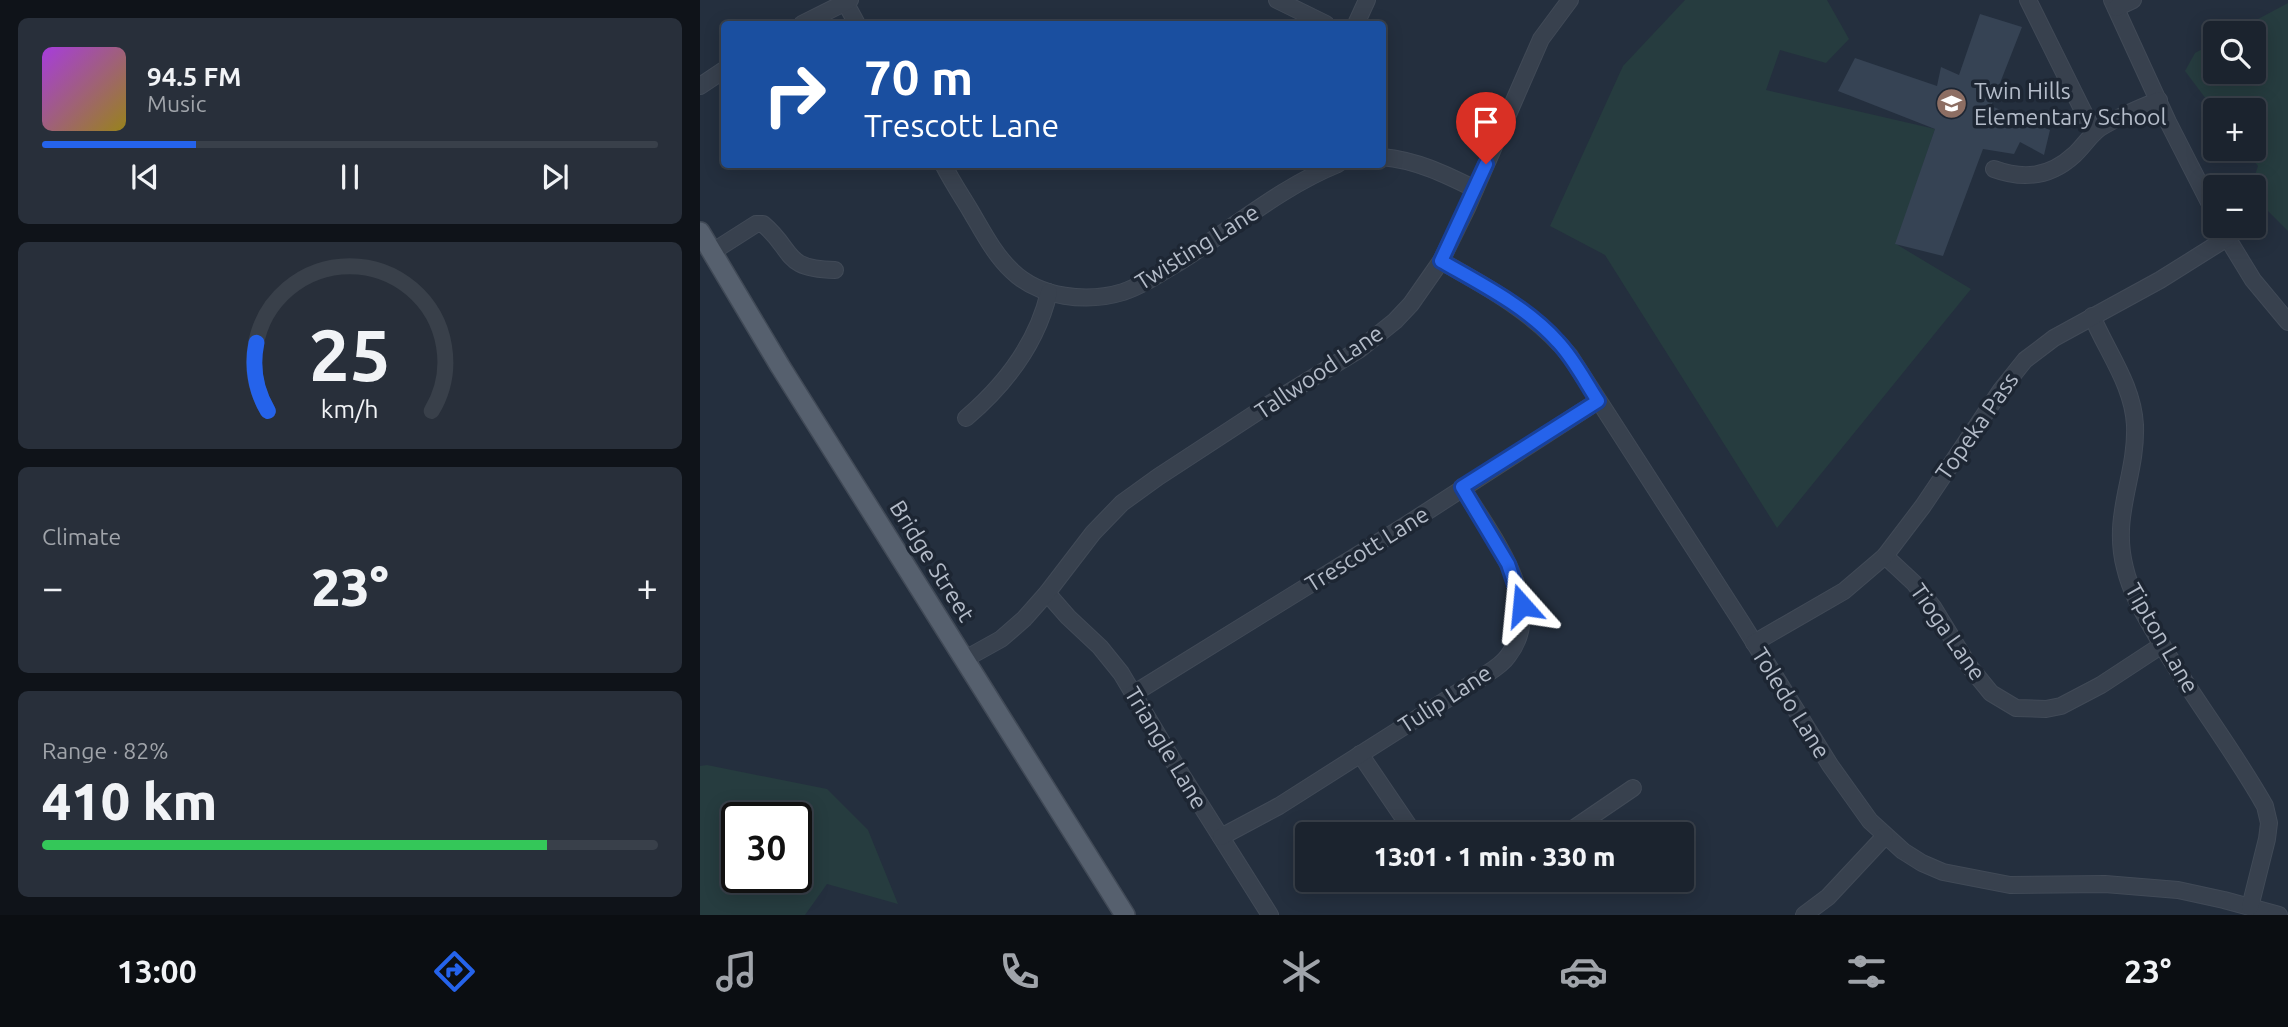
<!DOCTYPE html>
<meta charset="utf-8">
<style>
body{margin:0;font-family:Ubuntu,sans-serif;background:#282f3a;color:#f1f3f6;height:100vh;display:flex;flex-direction:column;font-size:26px;white-space:nowrap}
*{box-sizing:border-box;margin:0}
p{font-size:23px;color:#a0a4aa}
.icon{flex:none;width:38px;height:38px;fill:none;stroke:currentColor;stroke-width:2;stroke-linecap:round;stroke-linejoin:round}
.map{position:relative;flex:1;overflow:hidden}
.panel{display:flex;flex-direction:column;gap:18px;padding:18px;background:#0f1319;width:700px}
.panel>*{flex:none}
.top-card{position:absolute;left:21px;top:21px;width:665px;height:147px;border-radius:7px;box-shadow:0 4px 18px #0003,0 0 0 2px #39404a;background:#1a4fa0;color:#fff;overflow:hidden}
.controls{position:absolute;left:1503px;top:21px;display:grid;gap:14px}
.controls a{display:grid;place-items:center;width:63px;height:63px;border-radius:7px;background:#1b232e;box-shadow:0 4px 18px #0003,0 0 0 2px #39404a;font-size:35px}
.speed{position:absolute;left:21px;top:802px;display:flex;gap:14px;font-size:35px;font-weight:700;text-align:center}
.speed>*{display:grid;place-content:center;width:91px;height:91px;border-radius:50%;background:#1b232e;box-shadow:0 4px 18px #0003,0 0 0 2px #39404a;line-height:1}
.speed .limit{border:4px solid #111;border-radius:10px;background:#fff;color:#111}
.pin{position:absolute;display:grid;place-items:center;width:60px;height:60px;color:#fff;margin:-72px -30px;border-radius:50% 50% 50% 0;rotate:-45deg;box-shadow:0 0 7px #0007}
.pin .icon{rotate:45deg}
.me{position:absolute;width:77px;margin:-38px;rotate:342deg;stroke-linejoin:round;filter:drop-shadow(0 0 5px #0008)}
.turn{display:flex;align-items:center;gap:24px;height:147px;padding:0 28px;font-size:32px}
.turn .icon{width:91px;height:91px;stroke-width:2.5}
.turn b{display:block;font-size:49px;line-height:60px}
.big{font-size:52px;font-weight:800;line-height:1.1}
.panel .card{flex:1;display:flex;flex-direction:column;justify-content:center;gap:10px;min-width:0;padding:0 24px;border-radius:10px;background:#282f3a}
.panel .dial{align-items:center;gap:0}
.dial svg{height:182px;overflow:visible;fill:none;stroke:#39404a;stroke-width:7;stroke-linecap:round;text-anchor:middle}
.dial text{fill:#f1f3f6;stroke:none}
.song{display:flex;align-items:center;gap:21px}
.cover{width:84px;height:84px;border-radius:10px;background:linear-gradient(135deg,hsl(280 70% 55%),hsl(50 70% 35%))}
.played{height:7px;border-radius:4px;background:linear-gradient(90deg,#2563eb 25%,#39404a 25%)}
.keys{display:flex;justify-content:space-around;direction:ltr}
.heat{display:flex;justify-content:space-between;align-items:center;font-size:38px;direction:ltr}
.charge{height:10px;border-radius:5px;background:linear-gradient(90deg,#34c759 82%,#39404a 0)}
.trip{position:absolute;left:595px;top:822px;width:399px;height:70px;border-radius:7px;background:#1b232e;box-shadow:0 4px 18px #0003,0 0 0 2px #39404a;font-weight:800;line-height:70px;text-align:center}
.tabs{display:flex;height:112px;justify-content:space-around;align-items:center;background:#0b0e12;color:#a0a4aa}
.tabs .icon{width:49px;height:49px}
.tabs .selected{color:#2563eb}
.tabs b{font-size:32px;color:#f1f3f6}
main{display:flex;flex:1;min-height:0}
.map>svg:first-child{display:block}
</style>
<main>
<section class="panel">
<div class="card">
<div class="song"><i class="cover"></i><div><b>94.5 FM</b><p>Music</p></div></div>
<div class="played"></div>
<div class="keys"><svg class="icon" aria-label="previous" viewBox="0 0 24 24"><path d="M18 5L8 12l10 7zM5 5v14"/></svg><svg class="icon" aria-label="pause" viewBox="0 0 24 24"><path d="M8 5v14M16 5v14"/></svg><svg class="icon" aria-label="next" viewBox="0 0 24 24"><path d="M6 5l10 7-10 7zM19 5v14"/></svg></div>
</div>
<div class="card dial"><svg viewBox="0 0 100 80">
<path d="M14 69A42 42 0 1 1 86 69"/>
<path d="M14 69A42 42 0 0 1 9 39" stroke="#2563eb"/>
<text x="50" y="56" font-size="32" font-weight="700">25</text>
<text x="50" y="72" font-size="11">km/h</text>
</svg></div>
<div class="card"><p>Climate</p>
<div class="heat"><a>−</a><b class="big">23°</b><a>+</a></div>
</div>
<div class="card"><p>Range · 82%</p><b class="big">410 km</b><div class="charge"></div></div>
</section>
<div class="map">
<svg width="1588" height="915" viewBox="0 0 1588 915">
<rect width="100%" height="100%" fill="#242f3e"/>
<g fill="#263c3f" fill-rule="evenodd">
<path d="M985,0H1127L1149,39L1126,63L1080,50L1066,90L1235,129L1196,244L1271,289L1077,528L905,255L850,226L923,66Z"/>
<path d="M1588,3V231L1554,197V187H1551L1558,166L1544,149H1554V110L1515,111L1485,71L1495,53L1515,42L1516,72H1554V33H1532Z"/>
<path d="M7,765L127,789L168,830L198,904L127,884L105,915H0V766ZM37,817H96V877H37Z"/>
</g>
<path fill="#364354" d="M1280,14L1322,27L1291,106L1350,130L1344,155L1320,142L1314,154L1283,149L1243,256L1195,244L1235,129L1138,91L1155,58L1237,86L1241,67L1259,75Z"/>
<g fill="none" stroke-linecap="round" stroke-linejoin="round">
<defs>
<g id="minor">
<path d="M577,0L626,24"/>
<path d="M1328,0L1394,133"/>
<path d="M1412,0L1468,122L1516,216"/>
<path d="M145,2L157,24"/>
<path d="M1416,8L1433,0"/>
<path d="M102,24L150,0"/>
<path d="M656,24L667,0"/>
<path d="M0,86L24,70"/>
<path d="M682,157C716,160 745,174 775,189"/>
<path d="M243,164C251,180 261,195 270,210C283,232 294,254 312,271C340,298 387,303 423,292C444,285 464,271 484,259C533,228 583,186 638,164"/>
<path d="M1294,169C1324,180 1350,177 1374,155C1383,147 1390,135 1400,128C1419,116 1440,108 1459,100"/>
<path d="M1520,226L1553,280L1588,322"/>
<path d="M12,252L56,224H63C95,251 82,269 135,270"/>
<path d="M741,261C788,287 836,314 870,356L1042,623L1130,765L1170,821L1203,851L1222,863L1243,872L1310,885L1405,884L1478,890L1524,900L1579,915"/>
<path d="M1392,316C1407,352 1433,385 1435,425C1437,476 1411,515 1425,568C1431,594 1445,616 1459,640C1492,697 1533,749 1565,806L1569,823L1567,839L1550,907"/>
<path d="M266,418C306,384 337,344 349,292"/>
<path d="M1185,556L1214,583L1233,607L1269,666L1291,693L1316,708L1346,709L1361,706L1401,685L1462,645"/>
<path d="M347,593L368,617L400,647L421,673L478,769L570,915"/>
<path d="M1054,643L1144,591L1185,556L1223,506L1301,390L1325,360L1354,338L1460,280L1527,238"/>
<path d="M265,659L301,639L324,619L347,593L393,533L422,503L458,477L568,405L660,349L695,321L711,304L741,261L768,206L841,39L870,0"/>
<path d="M433,694L703,527L898,401"/>
<path d="M660,754L715,835"/>
<path d="M864,835L933,788"/>
<path d="M521,837L579,806L782,677C791,671 802,665 808,656C849,604 789,533 762,487"/>
<path d="M1104,915L1128,897L1185,836"/>
</g>
<path id="major" d="M0,232L80,366L425,915"/>
</defs>
<use href="#minor" stroke="#414a57" stroke-width="18"/>
<use href="#major" stroke="#414a57" stroke-width="22"/>
<use href="#minor" stroke="#38414e" stroke-width="16"/>
<use href="#major" stroke="#56606e" stroke-width="19"/>
</g>
<g fill="none" stroke-linecap="round" stroke-linejoin="round">
<defs>
<path id="route" d="M786,164L741,261C781,284 827,307 858,342C874,359 885,381 898,401L762,487L808,564L822,605"/>
</defs>
<use href="#route" stroke="#184099" stroke-width="18"/>
<use href="#route" stroke="#2563eb" stroke-width="12"/>
</g>
<defs>
<symbol id="school-disc" viewBox="-11 -11 22 22"><circle r="9.5" fill="#8d6e63" stroke="#1d2633"/><path d="M0-5L7-2L0 1L-7-2ZM-4 1L0 2.5L4 1V4Q0 6-4 4Z" fill="#fff"/></symbol>
</defs>
<g fill-rule="evenodd">
<use href="#school-disc" x="1234" y="86" width="35" height="35"/>
</g>
<g text-anchor="middle" stroke-width="7" stroke-linejoin="round" paint-order="stroke">
<g font-size="23" fill="#b4bcc9" stroke="#1d2633" text-anchor="start">
<text x="1274" y="99">Twin Hills<tspan x="1274" dy="26">Elementary School</tspan></text>
</g>
<g font-size="23" fill="#b4bcc9" stroke="#1d2633">
<text transform="translate(497 247) rotate(-32)" y="8">Twisting Lane</text>
<text transform="translate(619 372) rotate(-34)" y="8">Tallwood Lane</text>
<text transform="translate(1277 426) rotate(-55)" y="8">Topeka Pass</text>
<text transform="translate(667 549) rotate(-32)" y="8">Trescott Lane</text>
<text transform="translate(232 561) rotate(58)" y="8">Bridge Street</text>
<text transform="translate(1248 632) rotate(55)" y="8">Tioga Lane</text>
<text transform="translate(1462 638) rotate(60)" y="8">Tipton Lane</text>
<text transform="translate(745 699) rotate(-33)" y="8">Tulip Lane</text>
<text transform="translate(1091 703) rotate(58)" y="8">Toledo Lane</text>
<text transform="translate(466 748) rotate(59)" y="8">Triangle Lane</text>
</g>
</g>
</svg>
<div class="controls">
<a><svg class="icon" aria-label="search" viewBox="0 0 24 24"><circle cx="10" cy="10" r="6"/><path d="M15 15l6 6"/></svg></a>
<a>+</a>
<a>−</a>
</div>
<div class="speed"><div class="limit">30</div></div>
<div class="pin" style="left:786px;top:164px;background:#d93025"><svg class="icon" aria-label="arrive" viewBox="0 0 24 24"><path d="M6 21V4h12l-3 4 3 4H6"/></svg></div>
<svg class="me" style="left:822px;top:605px" viewBox="-20 -20 40 40"><path d="M0-17L14 15 0 8-14 15z" fill="#2563eb" stroke="#fff" stroke-width="4"/></svg>
<div class="trip">13:01 · 1 min · 330 m</div>
<div class="top-card">
<div class="turn"><svg class="icon" aria-label="right" viewBox="0 0 24 24"><path d="M7 20v-9h11M14 6l5 5-5 5"/></svg><div><b>70 m</b>Trescott Lane</div></div>
</div>
</div>
</main>
<nav class="tabs">
<b>13:00</b>
<svg class="icon selected" aria-label="directions" viewBox="0 0 24 24"><path d="M12 3l9 9-9 9-9-9zM9 14v-3h6M13 9l2 2-2 2"/></svg>
<svg class="icon" aria-label="music" viewBox="0 0 24 24"><path d="M9 18V5l10-2v13"/><circle cx="6" cy="18" r="3"/><circle cx="16" cy="16" r="3"/></svg>
<svg class="icon" aria-label="phone" viewBox="0 0 24 24"><path d="M5 4h4l2 5-3 2q2 4 5 5l2-3 5 2v4C11 20 4 13 5 4z"/></svg>
<svg class="icon" aria-label="climate" viewBox="0 0 24 24"><path d="M12 3v18M4 7l16 10M4 17L20 7"/></svg>
<svg class="icon" aria-label="car" viewBox="0 0 24 24"><path d="M5 17H2v-5l4-1 3-4h7l3 4 3 1v5h-3M9 17h6M6 11h13"/><circle cx="7" cy="17" r="2"/><circle cx="17" cy="17" r="2"/></svg>
<svg class="icon" aria-label="filters" viewBox="0 0 24 24"><path d="M4 7h16M4 17h16"/><circle cx="9" cy="7" r="2"/><circle cx="15" cy="17" r="2"/></svg>
<b>23°</b>
</nav>
